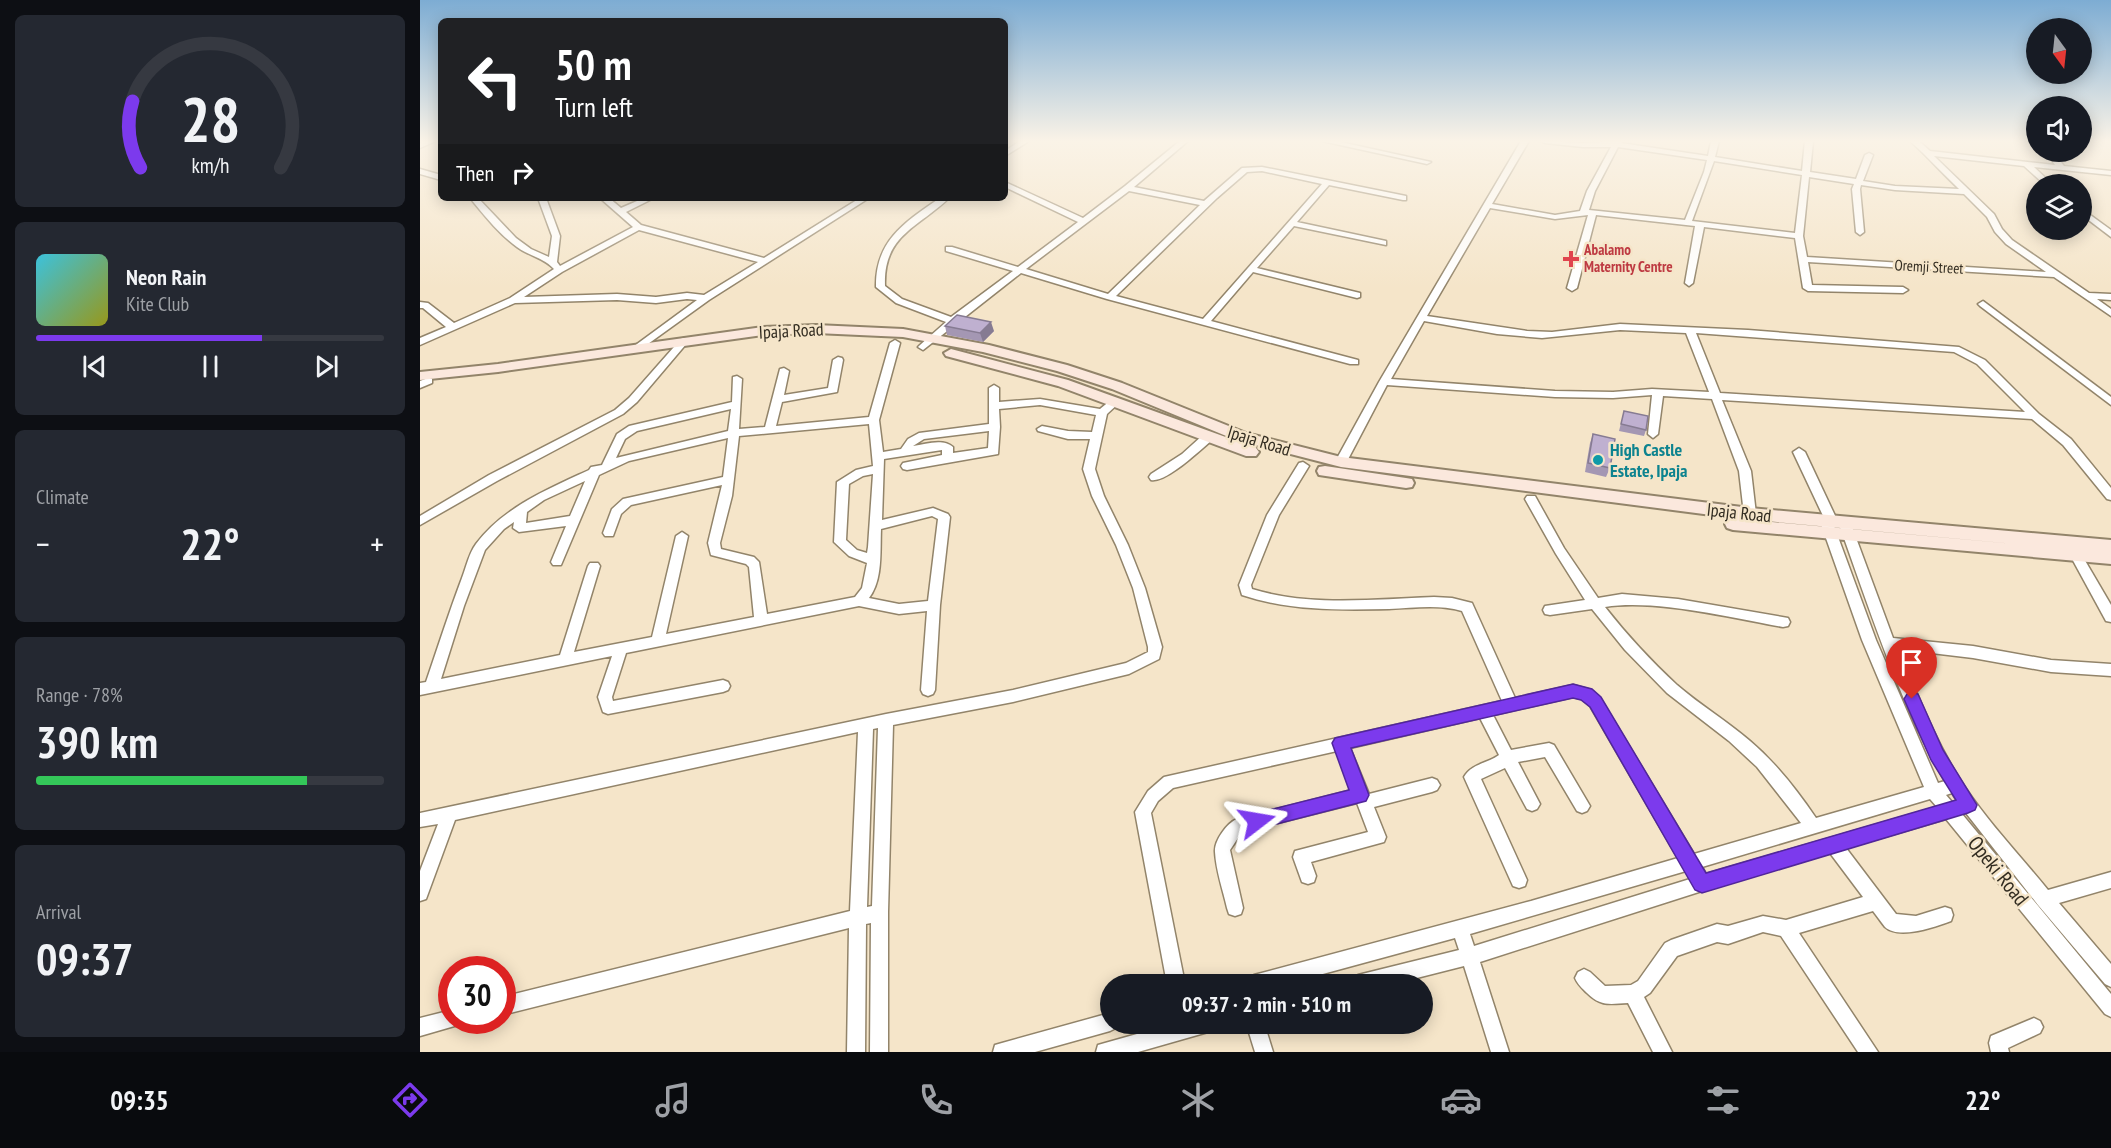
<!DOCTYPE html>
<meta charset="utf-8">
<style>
body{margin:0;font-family:"PT Sans Narrow",sans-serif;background:#242831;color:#f1f3f6;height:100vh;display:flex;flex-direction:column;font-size:22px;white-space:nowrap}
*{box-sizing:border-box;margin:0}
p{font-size:20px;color:#9ea1a6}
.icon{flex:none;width:33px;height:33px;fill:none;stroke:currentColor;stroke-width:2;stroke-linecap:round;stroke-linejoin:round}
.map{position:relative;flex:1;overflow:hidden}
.panel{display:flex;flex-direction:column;gap:15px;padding:15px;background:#0d0f14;width:420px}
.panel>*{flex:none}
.hud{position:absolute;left:18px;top:18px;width:570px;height:183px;border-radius:9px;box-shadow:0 3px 15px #0003;background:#202124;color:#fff;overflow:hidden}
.needle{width:39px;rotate:165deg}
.fabs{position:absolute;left:1606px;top:18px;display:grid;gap:12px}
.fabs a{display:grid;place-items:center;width:66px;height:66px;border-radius:50%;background:#171b24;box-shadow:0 3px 15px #0003;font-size:30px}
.speed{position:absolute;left:18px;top:956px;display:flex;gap:12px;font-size:30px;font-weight:700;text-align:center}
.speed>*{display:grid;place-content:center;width:78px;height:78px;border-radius:50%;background:#171b24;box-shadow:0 3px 15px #0003;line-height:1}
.speed .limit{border:9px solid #d22;background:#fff;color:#111}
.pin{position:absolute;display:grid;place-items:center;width:51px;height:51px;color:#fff;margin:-62px -26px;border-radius:50% 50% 50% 0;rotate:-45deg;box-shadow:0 0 6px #0007}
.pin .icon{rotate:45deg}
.me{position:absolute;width:66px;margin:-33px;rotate:76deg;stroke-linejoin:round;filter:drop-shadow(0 0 4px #0008)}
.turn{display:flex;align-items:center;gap:21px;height:126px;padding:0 18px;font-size:27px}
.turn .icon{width:78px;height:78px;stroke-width:2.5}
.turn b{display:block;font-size:42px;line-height:51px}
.then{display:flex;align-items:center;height:57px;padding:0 18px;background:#0003;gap:12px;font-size:22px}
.big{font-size:45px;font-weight:800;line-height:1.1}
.panel .widget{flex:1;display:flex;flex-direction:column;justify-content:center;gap:9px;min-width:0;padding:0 21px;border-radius:9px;background:#242831}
.panel .dial{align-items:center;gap:0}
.dial svg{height:156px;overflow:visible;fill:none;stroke:#363941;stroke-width:7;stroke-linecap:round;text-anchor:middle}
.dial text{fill:#f1f3f6;stroke:none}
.song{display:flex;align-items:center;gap:18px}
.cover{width:72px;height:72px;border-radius:9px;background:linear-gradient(135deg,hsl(190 70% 55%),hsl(60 70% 35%))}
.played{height:6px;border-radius:3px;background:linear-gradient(90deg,#7c3aed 65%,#363941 65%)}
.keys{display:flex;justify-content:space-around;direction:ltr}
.heat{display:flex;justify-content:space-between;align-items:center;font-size:33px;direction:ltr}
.charge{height:9px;border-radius:4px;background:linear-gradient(90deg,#34c759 78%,#363941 0)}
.trip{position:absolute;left:680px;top:974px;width:333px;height:60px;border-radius:30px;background:#171b24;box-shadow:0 3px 15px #0003;font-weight:800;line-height:60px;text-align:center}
.tabs{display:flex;height:96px;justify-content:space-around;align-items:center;background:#090b0e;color:#9ea1a6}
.tabs .icon{width:42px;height:42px}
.tabs .current{color:#7c3aed}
.tabs b{font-size:27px;color:#f1f3f6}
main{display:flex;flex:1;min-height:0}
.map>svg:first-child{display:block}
</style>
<main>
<section class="panel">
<div class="widget dial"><svg viewBox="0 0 100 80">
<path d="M14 69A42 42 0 1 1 86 69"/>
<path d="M14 69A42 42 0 0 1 10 35" stroke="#7c3aed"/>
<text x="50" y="56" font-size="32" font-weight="700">28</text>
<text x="50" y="72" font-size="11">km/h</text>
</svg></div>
<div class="widget">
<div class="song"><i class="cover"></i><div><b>Neon Rain</b><p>Kite Club</p></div></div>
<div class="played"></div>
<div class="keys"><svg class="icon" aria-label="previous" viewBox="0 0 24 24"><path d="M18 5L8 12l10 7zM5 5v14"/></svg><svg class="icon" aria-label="pause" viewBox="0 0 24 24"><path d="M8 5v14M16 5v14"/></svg><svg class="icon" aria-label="next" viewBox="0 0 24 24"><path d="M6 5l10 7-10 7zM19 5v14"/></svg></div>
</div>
<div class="widget"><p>Climate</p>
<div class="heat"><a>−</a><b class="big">22°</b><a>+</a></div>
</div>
<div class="widget"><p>Range · 78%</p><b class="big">390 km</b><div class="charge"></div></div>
<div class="widget"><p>Arrival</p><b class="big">09:37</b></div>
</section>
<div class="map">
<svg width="1691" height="1052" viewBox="0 0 1691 1052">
<rect width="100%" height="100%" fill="#f5e5c9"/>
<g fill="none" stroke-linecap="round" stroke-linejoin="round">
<defs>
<g id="minor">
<path d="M6,141H16L0,148V143Z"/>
<path d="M600,141H609L585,156V151Z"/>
<path d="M760,141H768L714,187L784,201L822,168L842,167L986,196V200H983L909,185L877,222L966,241V245L874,226L837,268L940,293V297L937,298L833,272L791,321L938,360V364H930L687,299L601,273L503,350L498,347L500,345L526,322L476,303L456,287C455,241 485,222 520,198H529C498,228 463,235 465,286L482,299L531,317L593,271L526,251V247H532L598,267L658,222L585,187V182L663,218L705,186ZM842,171L902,184L783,319L696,296L797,198L827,172ZM709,191L780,205L688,294L606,269Z"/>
<path d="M902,141H916L1011,162L1007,164Z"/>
<path d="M1101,141H1109L1072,204L1135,215L1160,211L1167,191L1191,147H1163L1125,143L1121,141L1163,143L1202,141L1201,143L1288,156L1291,141H1299L1295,157L1382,171L1385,141H1393L1390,172L1436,179L1445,155L1449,153L1453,155L1443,181L1475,186L1539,189C1522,173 1507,156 1490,141H1499L1510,151L1635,165L1626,152H1633L1644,166L1691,171V175L1614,167L1632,184H1624L1604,166L1514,156L1574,214L1582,229L1592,240L1669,293L1691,294V300L1677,299L1691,309V316L1634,277L1388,262L1392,285L1483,287L1488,290L1483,293L1388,291L1383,288L1375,238L1284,227L1273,283L1269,286L1265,283L1275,226L1176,215L1157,288L1152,291L1147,288L1168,215L1135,219L1070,208L1007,316L1107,331L1132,332L1200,324L1328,330L1539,347L1565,360L1619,414L1651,439L1691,488V500L1687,499L1643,445L1612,419L1302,400L1331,471L1336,514L1330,518L1324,514L1319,471L1292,399L1243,396L1238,434L1233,438L1228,434L1232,395L1193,398L1135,397L967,385L925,465H917L915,462L959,382ZM1198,147L1287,160L1284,172L1265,220L1169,210L1175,191ZM1294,161L1382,175L1375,233L1272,221ZM1389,177L1434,184L1432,189L1436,232L1440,235L1444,232L1440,189L1441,185L1475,190L1544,194L1567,217L1575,232L1586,244L1626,272L1387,257L1383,236ZM1004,321L1077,334L1122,338L1200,330L1266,333L1289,392L1232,389L1193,392L1135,391L971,379ZM1276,333L1534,352L1557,364L1605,412L1300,393Z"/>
<path d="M0,169L21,175V180L0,174Z"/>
<path d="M50,198H58L96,238L111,249L129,257L132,236L118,198H126L140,236L137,262L140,266L213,227L180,198H189L201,208L224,198H234L206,212L221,225L344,258L440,198H449L289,300L221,349H215L213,347L277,300L267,299L236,303L197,300L95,303L0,345V338L26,327L3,308H0V302L8,303L34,323L90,298L134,269C124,258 109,256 97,247C79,234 64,215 50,198ZM219,230L338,262L284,295L267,293L236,297L197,294L104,297L142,272Z"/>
<path d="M1662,209L1691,230V237L1662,215Z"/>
<path d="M1563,301L1691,397V405L1560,306L1558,304Z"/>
<path d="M264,338L269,341L267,343L217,402L203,414L77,481L0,525V516L69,475L195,410L209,398L261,339Z"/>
<path d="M475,340L480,343L459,420L463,452L481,449L488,439L499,433L569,424V388L574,385L579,388V402L620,399L680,409L691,400H699L700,402L687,414L675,469L684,496L708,545L725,588L742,647L739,659L709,674L593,702L473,725L468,912V1052H450L451,923L446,924L445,1052H427L429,928L82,1015V997L430,911L438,732L35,820L6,899L0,901V871L18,824L0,827V813L466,714L593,690L706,663L728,652V647L713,588L696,545L672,496L663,469L670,439H648L618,431L617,429L622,426L648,431L672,432L676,415L620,405L579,409L580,427L578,454L487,470L483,469L481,466L483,463L522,455V450L464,459L462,520L513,508L528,514L530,517L520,605L515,690L513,694L508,696L503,694L501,690L507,611L479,614L439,606L206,653L192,697L193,701L303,680L308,682L310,686L308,690L303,692L188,714L183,712L178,697L192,656L0,695V683L6,682C18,647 29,612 42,578C46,568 49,553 56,544C84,507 128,489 169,470L171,467L182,465L197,434L209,426L312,402L313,377L317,376L322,379L319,429L345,427L360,369L364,368L369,371L364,395L408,388L413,360L418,357L422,358L423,360L417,392L362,402L356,426L449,417L470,343ZM311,409L308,431L196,458L205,439L217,431ZM449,424L453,466L436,470L417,482L414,542L429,556L447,563L442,588L435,597L347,614L339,562L334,557L301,549L300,543L312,496L319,436ZM569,431L568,448L533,453V447C523,438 506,444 493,446L504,439ZM308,438L303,477L203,499L192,509L183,533L185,536H193L201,514L211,505L302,485L288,543L291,555L326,564L329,567L334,617L246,634L268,536L262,532L256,536L232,637L154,652L180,566L178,563H170L168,566L140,655L21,679L44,606L65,550L84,529L94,522L93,528L99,532L146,526L131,562L133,565H141L179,475L209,461ZM453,474L448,547L447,553L437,550L426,540L429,484L443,476ZM165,481L150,516L106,523L107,512L124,500ZM512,516L518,519L508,601L479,604L449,598C463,580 460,551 461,529ZM458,728L452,906L447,907L453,729Z"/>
<path d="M8,378L12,379V383L0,388V381Z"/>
<path d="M787,434L791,435L792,438L791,441C779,451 746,483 731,480L729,477L731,474L762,454L783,435Z"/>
<path d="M1379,448L1385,452L1418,522L1414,526L1456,640L1518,783L1525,781C1479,702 1451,613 1420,527L1422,524H1430L1432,527L1473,638L1553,646L1631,660L1691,664V676L1631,672L1553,658L1478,649C1497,693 1514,738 1539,778C1564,818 1598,853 1628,890L1691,872V888L1639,903L1691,964V987L1685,984L1618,905L1546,813L1542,814L1691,994V1017L1685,1014L1526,819L1426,848L1476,914L1496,916L1525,907L1531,909L1533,915L1531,921C1515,927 1479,940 1465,927C1461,922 1457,916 1453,911L1379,933L1458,1052H1438L1361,936L1343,932L1308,944L1297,942L1257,956L1230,993L1224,997L1252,1052H1233L1208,1003C1190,1004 1181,1007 1167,993C1162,988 1158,985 1155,978L1158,972L1164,969L1170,972L1185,986L1211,985L1218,981L1245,943L1251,940L1297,924L1308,926L1343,916L1366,920L1443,897L1410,853L1282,891L1060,962L1089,1052H1071L1044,966L973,984H929L932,978L938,975L1039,950L1035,938L866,984H825L828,978L834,975L1111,901L1258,858L1170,706L1162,699L1153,697L1073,715L1091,750L1129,743L1134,745L1170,806L1167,811L1162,813L1157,811L1125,757L1098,762L1120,804L1117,809L1112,811L1107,809L1085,768L1061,779L1107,880L1105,886L1099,888L1093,886L1044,777C1051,764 1068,763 1079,755L1060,718L930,748L949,794L1012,778L1017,780L1020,785L1017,790L1012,792L954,807L966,837L964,842L891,862L896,876L894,882L888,884L882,882L873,857L875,851L948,832L937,803L822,832L810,850L823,908L821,914L815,916L809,914L807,908C803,890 796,871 795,852C794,841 807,823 817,819L932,790L917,751L753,788L738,801L731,813L765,984H747L715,812L728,791L744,777L1082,701L1042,611C1018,604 993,608 969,609C919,610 870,611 822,595L819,585L847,515L879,463L883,462L889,466L859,515L831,585L832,589C890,607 955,599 1014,597L1032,598L1052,603L1095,698L1153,685L1171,690L1180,698L1274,854L1381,823L1337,767L1309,741L1247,693L1205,650L1172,609L1130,615L1125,614L1123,610L1125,606L1165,600L1136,554L1105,499L1107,496H1115L1144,548L1178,598L1202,594L1258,599L1368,618L1370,622L1368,626L1363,627C1311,618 1236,599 1185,607C1207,635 1231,661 1257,685C1280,705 1307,721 1330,741C1356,763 1377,790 1396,818L1504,787L1442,640L1401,524L1405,520L1373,452ZM1532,793L1537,801L1532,802L1526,795ZM1510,799L1517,807L1286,874L1282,867ZM1266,871L1270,879L1054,946L1050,934Z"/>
<path d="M1656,550L1660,552L1691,605V622L1686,621L1650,555L1652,552Z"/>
<path d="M32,1010V1020H41L38,1025L0,1036V1018Z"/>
<path d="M690,1013V1023H699L696,1028L690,1031L615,1052H573L575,1045L582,1043Z"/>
<path d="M1614,1018L1620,1021L1623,1027L1620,1033L1588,1048L1589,1052H1571L1569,1043L1571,1036Z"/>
<path d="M756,1023H797L794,1029L788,1032L718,1052H676L678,1045L685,1043Z"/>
<path d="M826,1023H844L853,1052H835Z"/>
</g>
<g id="secondary">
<path d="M396,325L483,329L569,345L647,365L702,383L826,433L921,457L1330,508L1691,540V564L1313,530L1307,528L1305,524L1307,520L1313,518L1618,546L1330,520L921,467L816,440L692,389L637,371L563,352L483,337L396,333L343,335L78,372L0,380V372L78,364L343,327Z"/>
<path d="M531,349L648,380L836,448L839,452L836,456H826L638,386L526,356L524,353Z"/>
<path d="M905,466L986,478L992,479L994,483L992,487L986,488L899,475L897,471L899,467Z"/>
</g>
</defs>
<use href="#minor" stroke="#92846a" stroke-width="3"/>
<use href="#secondary" stroke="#92846a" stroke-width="4"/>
<use href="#minor" fill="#fff" fill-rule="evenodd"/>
<use href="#secondary" fill="#fbe8dd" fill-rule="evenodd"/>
</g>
<g fill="#a497b3">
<path d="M525,326L574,331L563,342L527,335Z"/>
<path d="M1204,411L1226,430L1224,436L1199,431Z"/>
<path d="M1173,434L1190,468L1186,477L1165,472L1170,443Z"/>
</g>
<path fill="#867b92" d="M571,322L574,331L563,342L560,333Z"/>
<g fill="#bfb0d0" stroke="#867b92" stroke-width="1.5">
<path d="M537,315L571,322L560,333L525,326Z"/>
<path d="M1204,411L1228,416L1226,430L1201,424Z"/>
<path d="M1173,434L1195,439L1190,468L1168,463Z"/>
</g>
<linearGradient id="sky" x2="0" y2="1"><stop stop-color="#7dacd3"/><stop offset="0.49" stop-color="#faf3e7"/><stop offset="1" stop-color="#faf3e7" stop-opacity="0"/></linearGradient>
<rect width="1691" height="288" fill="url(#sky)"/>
<path fill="#7c3aed" stroke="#51269a" stroke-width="1.5" d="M1153,684L1172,689L1181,697L1286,873L1536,800L1511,760L1484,699L1487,694L1492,692L1498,694L1523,750L1557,805L1555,810L1548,813L1282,893L1275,890L1170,707L1161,700L1153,698L931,748L949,795L946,801L837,829L831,827L829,821L831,815L837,813L929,790L912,743L915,738Z"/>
<path fill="#e0444e" stroke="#f5e5c9" stroke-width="2" d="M1148 250h6v6h6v6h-6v6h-6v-6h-6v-6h6z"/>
<circle fill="#0f9aa8" stroke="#f5e5c9" stroke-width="2" cx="1178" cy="460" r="6"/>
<g text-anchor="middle" stroke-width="5" stroke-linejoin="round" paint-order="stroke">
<g font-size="15" font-weight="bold" fill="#be3a42" stroke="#f5e5c9" text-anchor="start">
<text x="1164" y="255">Abalamo<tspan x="1164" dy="17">Maternity Centre</tspan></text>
</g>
<g font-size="15" fill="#322c21" stroke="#f5e5c9">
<text transform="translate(1509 267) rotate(3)" y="5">Oremji Street</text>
</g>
<g font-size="18" fill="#322c21" stroke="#f5e5c9">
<text transform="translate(371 331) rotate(-3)" y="6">Ipaja Road</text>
<text transform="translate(839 441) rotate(17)" y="6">Ipaja Road</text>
<text transform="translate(1319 513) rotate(6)" y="6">Ipaja Road</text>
</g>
<g font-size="18" font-weight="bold" fill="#0d838f" stroke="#f5e5c9" text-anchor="start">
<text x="1190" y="456">High Castle<tspan x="1190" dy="21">Estate, Ipaja</tspan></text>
</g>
<g font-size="21" fill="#322c21" stroke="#f5e5c9">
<text transform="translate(1578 871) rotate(51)" y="7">Opeki Road</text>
</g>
</g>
</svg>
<div class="fabs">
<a><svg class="needle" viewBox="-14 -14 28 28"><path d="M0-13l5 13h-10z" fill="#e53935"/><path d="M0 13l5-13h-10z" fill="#9ea1a6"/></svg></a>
<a><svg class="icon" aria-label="sound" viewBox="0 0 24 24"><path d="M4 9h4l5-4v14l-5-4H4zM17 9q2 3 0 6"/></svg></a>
<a><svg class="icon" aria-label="layers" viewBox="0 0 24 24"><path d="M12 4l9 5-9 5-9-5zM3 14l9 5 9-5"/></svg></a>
</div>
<div class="speed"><div class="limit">30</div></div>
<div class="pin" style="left:1492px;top:699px;background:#d93025"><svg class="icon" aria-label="arrive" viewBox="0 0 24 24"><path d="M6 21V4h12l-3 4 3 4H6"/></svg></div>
<svg class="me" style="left:837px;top:821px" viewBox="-20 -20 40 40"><path d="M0-17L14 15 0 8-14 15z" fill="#7c3aed" stroke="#fff" stroke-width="4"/></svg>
<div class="trip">09:37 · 2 min · 510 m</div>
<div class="hud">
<div class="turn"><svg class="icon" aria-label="left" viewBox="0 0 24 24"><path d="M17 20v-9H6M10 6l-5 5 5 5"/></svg><div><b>50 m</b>Turn left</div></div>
<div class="then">Then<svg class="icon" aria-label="right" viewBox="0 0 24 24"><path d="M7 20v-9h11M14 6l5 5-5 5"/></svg></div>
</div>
</div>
</main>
<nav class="tabs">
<b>09:35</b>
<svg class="icon current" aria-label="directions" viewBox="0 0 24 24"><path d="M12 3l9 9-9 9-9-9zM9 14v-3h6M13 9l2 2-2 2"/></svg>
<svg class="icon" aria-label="music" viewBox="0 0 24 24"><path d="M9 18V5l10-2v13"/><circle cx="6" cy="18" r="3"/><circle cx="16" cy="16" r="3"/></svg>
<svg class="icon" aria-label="phone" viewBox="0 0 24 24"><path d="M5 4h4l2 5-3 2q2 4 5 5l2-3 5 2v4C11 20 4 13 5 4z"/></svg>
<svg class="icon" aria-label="climate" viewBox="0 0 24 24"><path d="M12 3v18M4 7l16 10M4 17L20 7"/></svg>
<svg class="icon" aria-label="car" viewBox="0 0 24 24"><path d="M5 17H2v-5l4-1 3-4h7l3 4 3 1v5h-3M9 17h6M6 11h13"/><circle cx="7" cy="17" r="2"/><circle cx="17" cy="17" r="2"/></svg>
<svg class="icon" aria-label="filters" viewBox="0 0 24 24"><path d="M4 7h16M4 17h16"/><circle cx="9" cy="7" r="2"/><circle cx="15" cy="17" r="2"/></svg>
<b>22°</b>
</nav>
